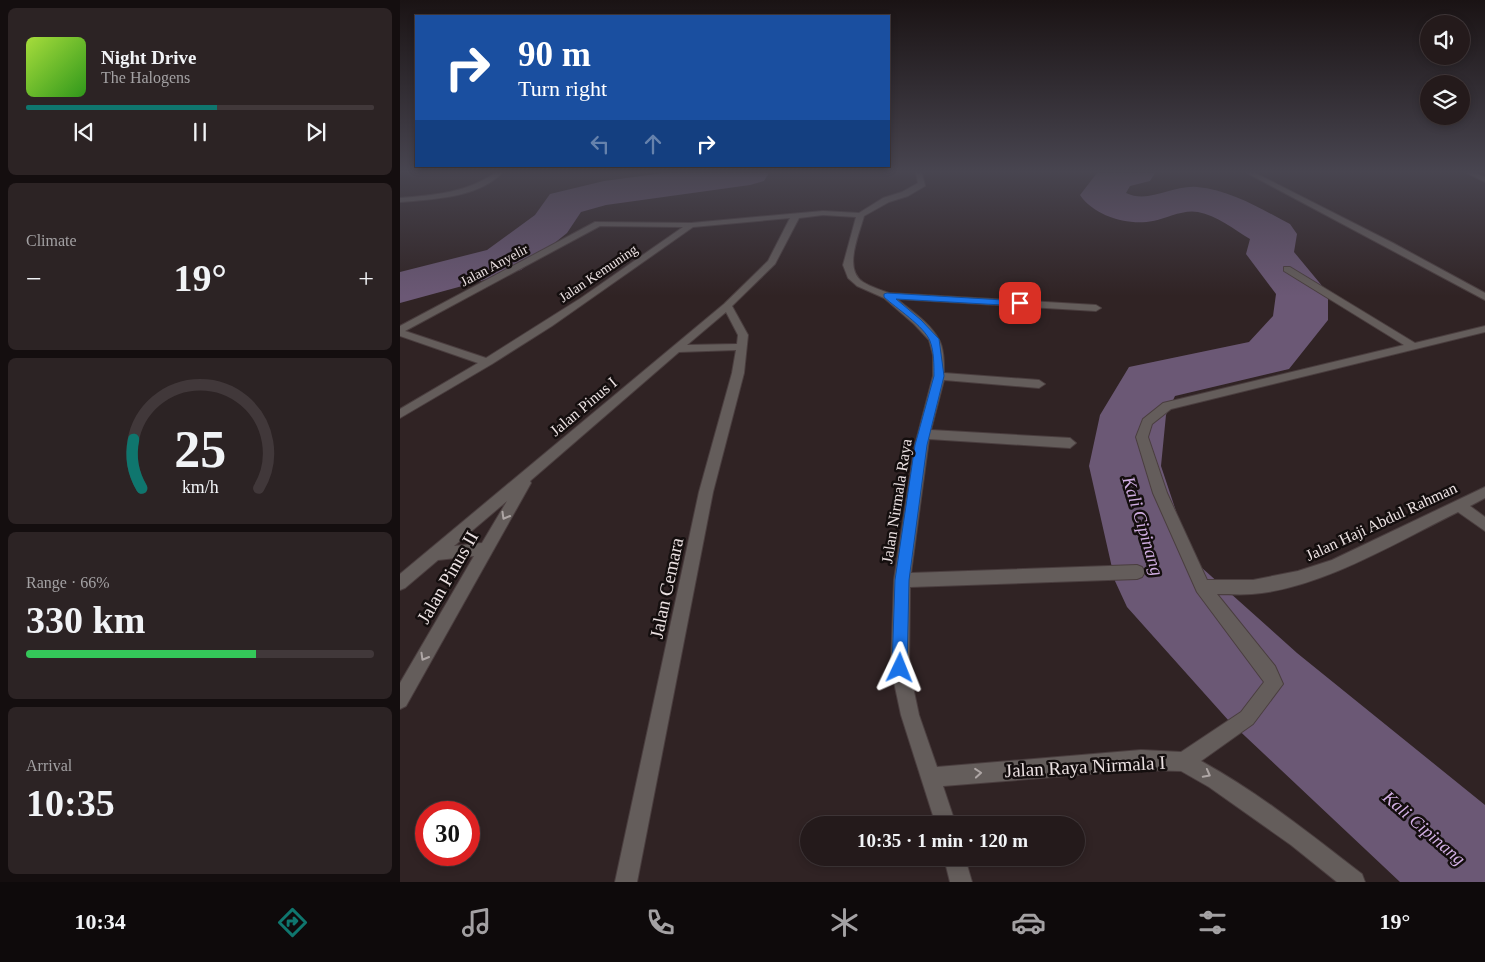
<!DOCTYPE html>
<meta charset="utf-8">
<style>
body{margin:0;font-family:Georgia,serif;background:#2c2324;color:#f1f3f6;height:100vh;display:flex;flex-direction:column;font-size:19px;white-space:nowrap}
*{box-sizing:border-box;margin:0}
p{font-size:16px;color:#a3a1a3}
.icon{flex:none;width:28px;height:28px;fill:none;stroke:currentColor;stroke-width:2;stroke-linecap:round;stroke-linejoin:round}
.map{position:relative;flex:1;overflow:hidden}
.sheet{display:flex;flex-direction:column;gap:8px;padding:8px;background:#140e0f;width:400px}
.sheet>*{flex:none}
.hud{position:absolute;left:15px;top:15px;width:475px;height:152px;border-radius:0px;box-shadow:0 2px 8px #0003,0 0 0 1px #41383a;background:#1a4fa0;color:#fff;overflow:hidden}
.tools{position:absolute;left:1020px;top:15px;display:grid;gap:10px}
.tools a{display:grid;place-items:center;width:50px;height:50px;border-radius:50%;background:#241a1b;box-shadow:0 2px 8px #0003,0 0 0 1px #41383a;font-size:25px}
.speed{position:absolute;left:15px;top:801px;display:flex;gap:10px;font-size:25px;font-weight:700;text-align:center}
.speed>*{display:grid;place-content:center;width:65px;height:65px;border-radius:50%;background:#241a1b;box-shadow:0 2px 8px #0003,0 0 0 1px #41383a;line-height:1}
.speed .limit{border:8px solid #d22;background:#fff;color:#111}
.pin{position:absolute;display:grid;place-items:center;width:42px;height:42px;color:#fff;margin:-21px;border-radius:10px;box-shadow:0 2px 8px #0006}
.me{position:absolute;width:55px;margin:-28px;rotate:2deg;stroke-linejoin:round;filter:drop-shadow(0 0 4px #0008)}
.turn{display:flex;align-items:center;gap:18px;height:105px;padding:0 20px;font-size:22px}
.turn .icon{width:65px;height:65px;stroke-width:2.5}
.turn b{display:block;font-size:35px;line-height:42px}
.lanes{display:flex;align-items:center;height:48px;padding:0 20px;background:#0003;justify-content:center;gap:25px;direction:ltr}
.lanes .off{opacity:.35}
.big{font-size:38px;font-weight:700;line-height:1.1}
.sheet .widget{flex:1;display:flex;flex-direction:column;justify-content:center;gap:8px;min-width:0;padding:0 18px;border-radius:8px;background:#2c2324}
.sheet .dial{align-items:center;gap:0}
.dial svg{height:130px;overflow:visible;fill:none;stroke:#41383a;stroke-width:7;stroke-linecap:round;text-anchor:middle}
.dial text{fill:#f1f3f6;stroke:none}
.song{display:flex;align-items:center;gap:15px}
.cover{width:60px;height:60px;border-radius:8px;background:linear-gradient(135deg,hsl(80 70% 55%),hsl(110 70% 35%))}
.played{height:5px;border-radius:2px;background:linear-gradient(90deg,#0f766e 55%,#41383a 55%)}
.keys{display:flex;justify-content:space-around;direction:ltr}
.heat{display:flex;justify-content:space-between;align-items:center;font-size:28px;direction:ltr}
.charge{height:8px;border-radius:4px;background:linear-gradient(90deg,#34c759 66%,#41383a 0)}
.trip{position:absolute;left:400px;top:816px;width:285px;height:50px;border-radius:25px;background:#241a1b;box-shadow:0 2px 8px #0003,0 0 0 1px #41383a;font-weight:700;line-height:50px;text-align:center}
.tab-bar{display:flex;height:80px;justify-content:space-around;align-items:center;background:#0e0a0b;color:#a3a1a3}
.tab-bar .icon{width:35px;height:35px}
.tab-bar .on{color:#0f766e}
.tab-bar b{font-size:22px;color:#f1f3f6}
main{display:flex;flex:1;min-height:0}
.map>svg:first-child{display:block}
</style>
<main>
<section class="sheet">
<div class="widget">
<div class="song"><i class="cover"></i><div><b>Night Drive</b><p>The Halogens</p></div></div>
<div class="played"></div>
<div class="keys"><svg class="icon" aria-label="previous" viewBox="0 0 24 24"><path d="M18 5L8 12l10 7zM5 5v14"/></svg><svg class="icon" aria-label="pause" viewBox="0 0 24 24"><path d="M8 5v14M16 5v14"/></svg><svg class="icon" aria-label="next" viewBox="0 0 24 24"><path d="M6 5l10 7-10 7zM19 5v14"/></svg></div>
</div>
<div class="widget"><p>Climate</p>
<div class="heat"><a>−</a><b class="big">19°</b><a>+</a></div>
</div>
<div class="widget dial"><svg viewBox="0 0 100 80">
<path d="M14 69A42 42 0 1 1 86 69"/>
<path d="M14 69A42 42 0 0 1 9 39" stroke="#0f766e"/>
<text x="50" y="56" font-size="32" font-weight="700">25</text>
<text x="50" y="72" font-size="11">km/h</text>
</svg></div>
<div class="widget"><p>Range · 66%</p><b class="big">330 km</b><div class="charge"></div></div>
<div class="widget"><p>Arrival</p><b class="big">10:35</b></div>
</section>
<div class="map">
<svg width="1085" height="882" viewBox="0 0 1085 882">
<rect width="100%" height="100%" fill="#302324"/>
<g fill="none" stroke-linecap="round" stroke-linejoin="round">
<g fill="#6b5875" fill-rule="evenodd">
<path d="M264,173H369L364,181L350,185L206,205L181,212L167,233L121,270L0,303V272L87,250L135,215L150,194L204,181Z"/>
<path d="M697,173H755L750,181L730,186L726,193C749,204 772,185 797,187C831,190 861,209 890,224L897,234L894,252L928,293V320L889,369L775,396L766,415L761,466L792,559L897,653L1085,805V882H1000L829,721L727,607L715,581L689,466L700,415L729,367L849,342L873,316L876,294L846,254L850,239C835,230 816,215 798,212C784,209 767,218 753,221C728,226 694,216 680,195Z"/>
</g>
<defs>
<g id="street">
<path d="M95,173H102C77,198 34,199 0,202V198C34,195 66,193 95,173Z"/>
<path d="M516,173H522L525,186L508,196L489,202L464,216C459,235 443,269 463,282C471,287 481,290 489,293L696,305L701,308L696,311L497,299C511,311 529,322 538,338C544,347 544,362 544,373L639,380L645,384L639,388L544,380L531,430L670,438L676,443L670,448L529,439L511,573L737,565L742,567L745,572L742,577L737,579L510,587L509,668L519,715L537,767L741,750L781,752L841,712L864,682L797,592L753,493L736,437L743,419L763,403L1004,345L884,271V267H890L1015,343L1085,326V332L771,409L752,424L748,437L767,493L807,580H853L898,571L932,560L1085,487V498L1070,506L1085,517V531L1058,512C997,542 920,589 852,594C840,595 828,594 817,594L875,666L883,684L853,724L801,761C858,792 910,834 962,874L965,882H937L891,845L809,787L781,771L741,770L543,786L556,825H536L501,715L491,668L494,580L515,445L533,376V355L529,340L514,324L484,298L457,286L448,278L443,265L456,217L423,215L399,218L375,264L332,306L348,335L344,373L313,492L237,882H215L299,492L332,373L336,350L279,352L130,481L131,483L6,706L0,709V683L74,556L38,560L5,588L0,590V574L324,304L368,261L390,218L293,227L152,326L92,364L0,418V409L78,363L0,336V326L195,222L291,223L423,211L459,213L483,198L502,192L518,183ZM200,226L283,227L181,298L86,358L5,331ZM326,312L338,335L337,344L287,345ZM107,501L82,543L54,546Z"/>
<path d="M847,173H855L993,243L1085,293V300Z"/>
<path d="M1067,173H1075L1085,177V182Z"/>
<path d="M544,858H565L572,882H550Z"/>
</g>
</defs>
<use href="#street" stroke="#4a3e3f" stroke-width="2"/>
<use href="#street" fill="#645d5b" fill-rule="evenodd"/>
</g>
<defs><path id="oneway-chevron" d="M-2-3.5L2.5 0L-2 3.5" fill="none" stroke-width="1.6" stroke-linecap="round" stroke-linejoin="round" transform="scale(1.25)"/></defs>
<g stroke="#aea6a5">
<use href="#oneway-chevron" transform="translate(105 516) rotate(120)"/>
<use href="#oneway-chevron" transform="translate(24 657) rotate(120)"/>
<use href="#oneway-chevron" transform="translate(578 773) rotate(-5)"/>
<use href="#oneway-chevron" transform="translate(807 774) rotate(28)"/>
</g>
<linearGradient id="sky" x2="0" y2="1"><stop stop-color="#1a1314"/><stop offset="0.58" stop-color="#484550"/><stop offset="1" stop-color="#484550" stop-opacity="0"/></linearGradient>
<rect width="1085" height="296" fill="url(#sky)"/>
<path fill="#1a73e8" stroke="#114b97" d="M487,293L620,301L625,303L620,306L496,299L521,320L539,339L544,376L527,445L509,580L507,668L505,673L500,675L494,673L492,668L495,580L515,445L534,376C534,365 534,351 530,341C524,326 496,308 484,297V294Z"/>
<g text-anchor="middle" stroke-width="5" stroke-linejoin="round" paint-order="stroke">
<g font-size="14" fill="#ebe1e2" stroke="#140e0e">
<text transform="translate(94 265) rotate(-28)" y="5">Jalan Anyelir</text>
<text transform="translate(198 273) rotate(-34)" y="5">Jalan Kemuning</text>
</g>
<g font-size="16" fill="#ebe1e2" stroke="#140e0e">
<text transform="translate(183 406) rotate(-40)" y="6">Jalan Pinus I</text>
<text transform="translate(496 501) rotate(-81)" y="6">Jalan Nirmala Raya</text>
<text transform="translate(981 521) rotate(-25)" y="6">Jalan Haji Abdul Rahman</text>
</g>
<g font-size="18" font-style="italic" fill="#d2afe4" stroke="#140e0e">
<text transform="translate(743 526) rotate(73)" y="6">Kali Cipinang</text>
<text transform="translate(1024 828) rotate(41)" y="6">Kali Cipinang</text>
</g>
<g font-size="19" fill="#ebe1e2" stroke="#140e0e">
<text transform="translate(47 577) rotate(-60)" y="7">Jalan Pinus II</text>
<text transform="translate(266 588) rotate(-78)" y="7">Jalan Cemara</text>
<text transform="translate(685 766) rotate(-3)" y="7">Jalan Raya Nirmala I</text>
</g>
</g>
</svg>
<div class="tools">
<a><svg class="icon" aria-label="sound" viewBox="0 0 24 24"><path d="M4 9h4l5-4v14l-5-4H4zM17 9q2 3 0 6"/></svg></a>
<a><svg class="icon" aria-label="layers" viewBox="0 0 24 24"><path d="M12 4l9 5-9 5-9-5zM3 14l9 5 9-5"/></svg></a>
</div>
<div class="speed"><div class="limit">30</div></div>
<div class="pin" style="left:620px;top:303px;background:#d93025"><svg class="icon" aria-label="arrive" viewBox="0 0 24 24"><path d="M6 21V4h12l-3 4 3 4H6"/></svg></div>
<svg class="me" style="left:500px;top:668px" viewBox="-20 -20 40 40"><path d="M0-17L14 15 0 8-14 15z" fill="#1a73e8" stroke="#fff" stroke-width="4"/></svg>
<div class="trip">10:35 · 1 min · 120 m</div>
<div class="hud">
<div class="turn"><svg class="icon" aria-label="right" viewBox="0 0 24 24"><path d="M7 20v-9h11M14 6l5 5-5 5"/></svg><div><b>90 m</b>Turn right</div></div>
<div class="lanes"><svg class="icon off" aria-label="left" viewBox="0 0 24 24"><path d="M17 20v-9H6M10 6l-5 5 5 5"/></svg><svg class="icon off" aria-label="ahead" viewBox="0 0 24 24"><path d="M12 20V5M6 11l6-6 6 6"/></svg><svg class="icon" aria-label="right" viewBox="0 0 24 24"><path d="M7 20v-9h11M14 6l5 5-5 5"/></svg></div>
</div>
</div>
</main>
<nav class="tab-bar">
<b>10:34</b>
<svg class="icon on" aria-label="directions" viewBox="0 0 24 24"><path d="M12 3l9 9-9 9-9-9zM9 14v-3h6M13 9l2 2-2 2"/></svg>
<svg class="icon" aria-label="music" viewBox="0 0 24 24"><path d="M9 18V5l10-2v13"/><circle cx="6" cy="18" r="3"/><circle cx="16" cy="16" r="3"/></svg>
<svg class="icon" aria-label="phone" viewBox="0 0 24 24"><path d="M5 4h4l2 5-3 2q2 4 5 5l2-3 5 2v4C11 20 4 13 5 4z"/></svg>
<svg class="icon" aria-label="climate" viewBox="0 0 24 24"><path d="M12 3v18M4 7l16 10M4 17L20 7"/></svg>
<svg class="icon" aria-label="car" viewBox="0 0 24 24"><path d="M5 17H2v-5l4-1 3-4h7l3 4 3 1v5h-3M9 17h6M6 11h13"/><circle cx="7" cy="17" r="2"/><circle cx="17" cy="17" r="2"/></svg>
<svg class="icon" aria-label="filters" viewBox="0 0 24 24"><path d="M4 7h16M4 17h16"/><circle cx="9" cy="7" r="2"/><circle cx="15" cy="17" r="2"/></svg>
<b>19°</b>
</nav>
